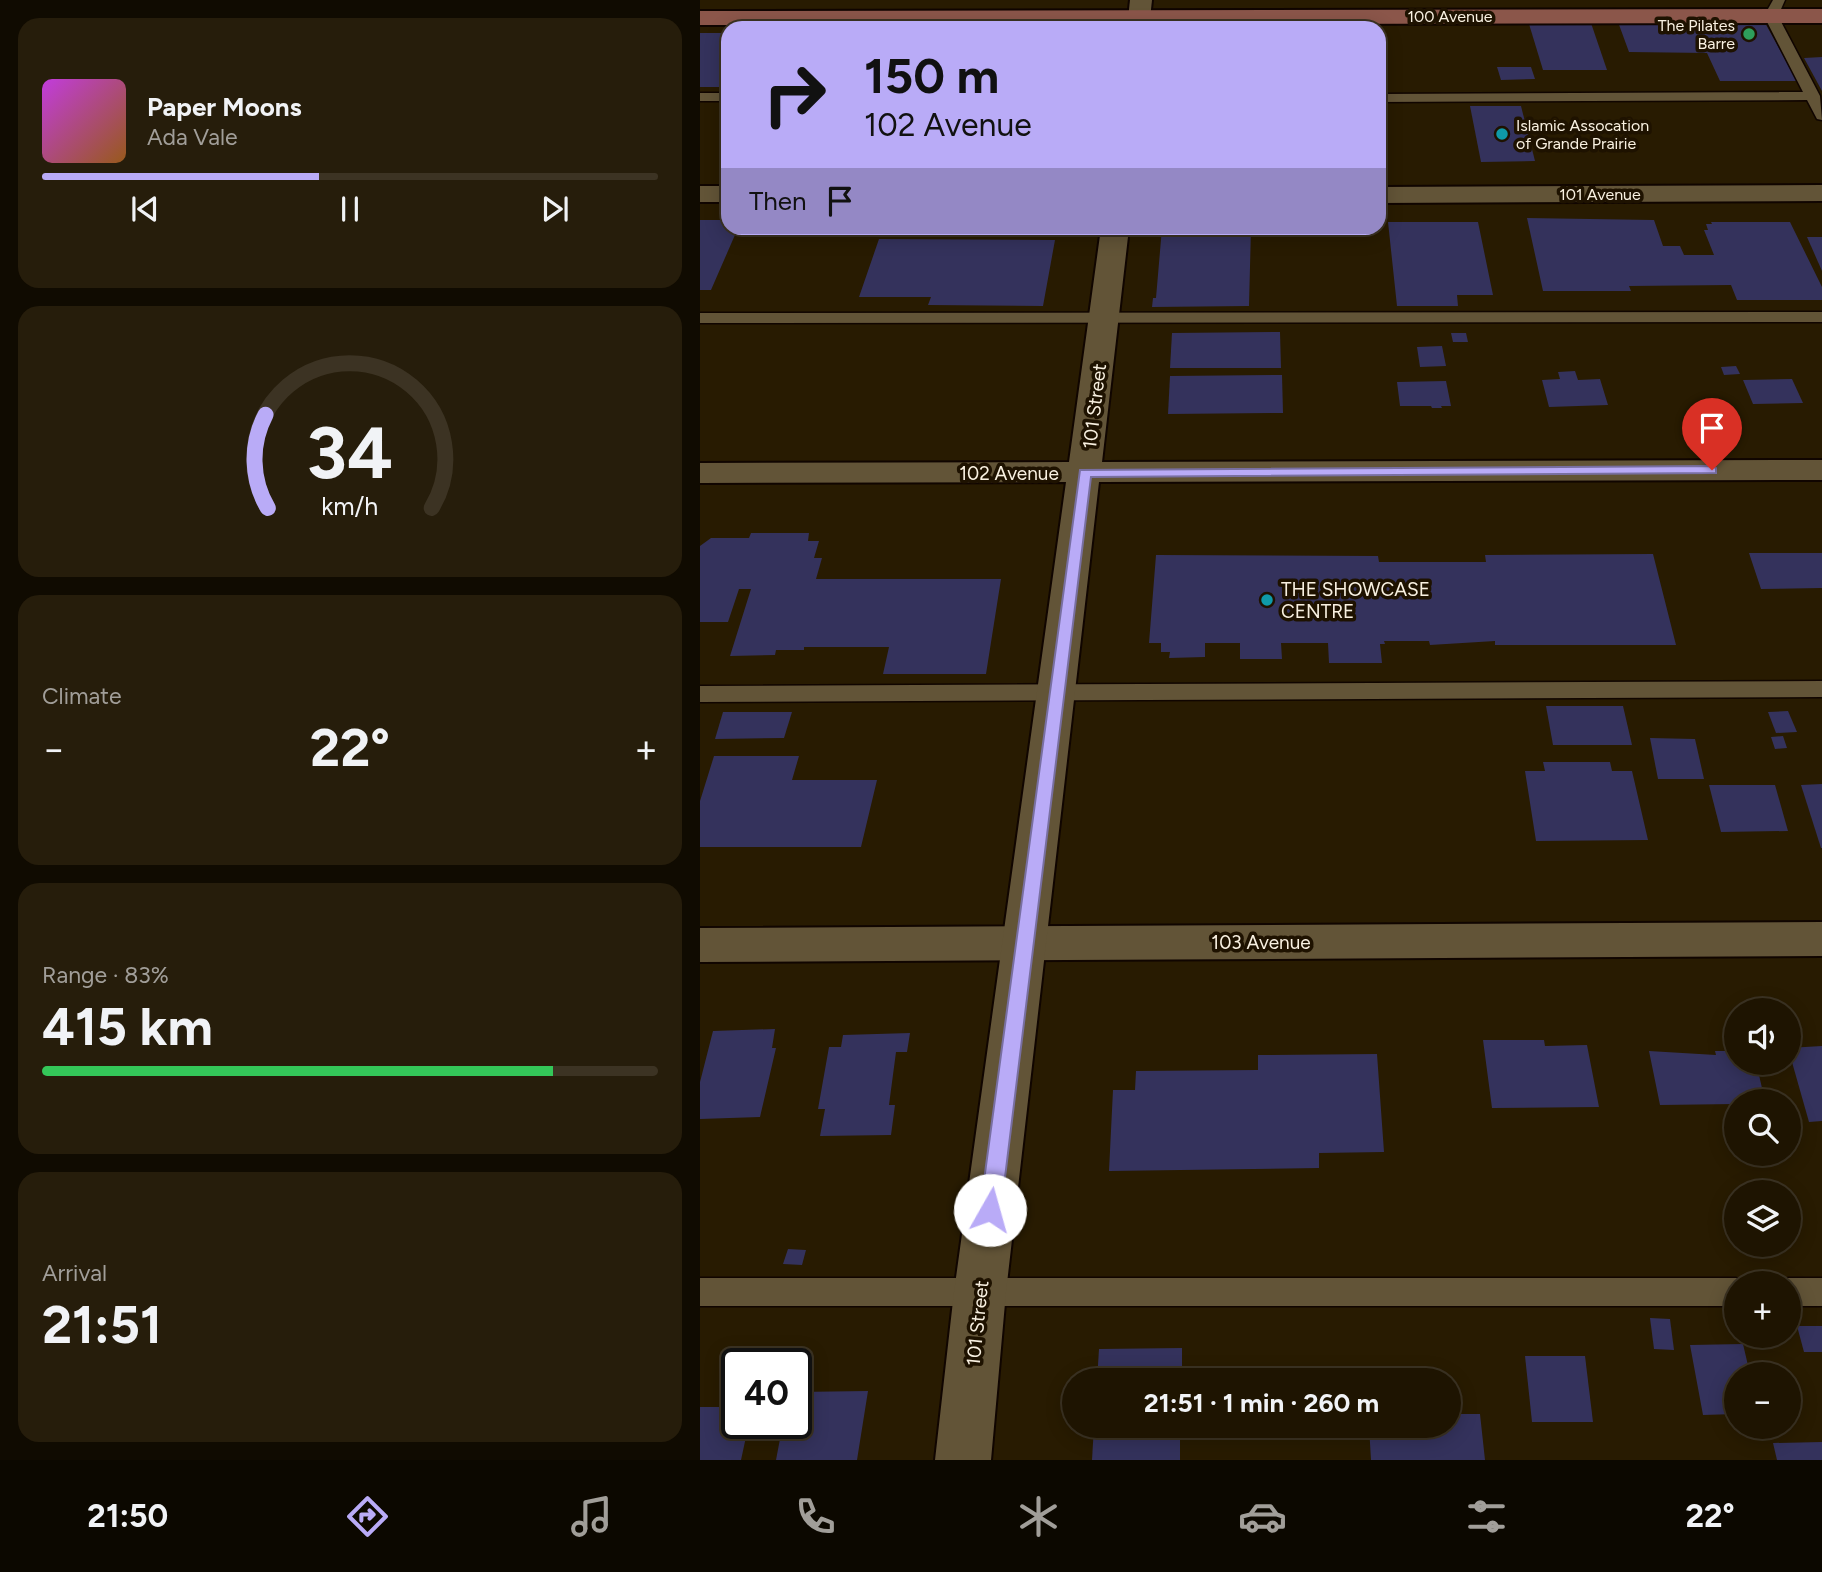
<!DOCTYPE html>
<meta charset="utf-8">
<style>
body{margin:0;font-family:Figtree,sans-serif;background:#261d0b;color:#f1f3f6;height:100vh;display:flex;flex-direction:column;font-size:26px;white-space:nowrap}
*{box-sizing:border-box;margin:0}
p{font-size:23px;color:#a19e99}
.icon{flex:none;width:38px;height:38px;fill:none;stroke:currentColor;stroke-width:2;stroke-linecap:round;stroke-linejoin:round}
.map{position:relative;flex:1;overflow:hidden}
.side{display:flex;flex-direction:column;gap:18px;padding:18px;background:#100b01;width:700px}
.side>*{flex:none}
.guide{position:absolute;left:21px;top:21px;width:665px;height:214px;border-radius:21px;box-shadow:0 4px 18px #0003,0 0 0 2px #3c3323;background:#b9abf7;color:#111;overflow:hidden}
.tools{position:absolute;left:1024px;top:998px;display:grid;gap:14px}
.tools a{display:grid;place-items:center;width:77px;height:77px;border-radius:50%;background:#1e1401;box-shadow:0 4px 18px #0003,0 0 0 2px #3c3323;font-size:35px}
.speed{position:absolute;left:21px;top:1348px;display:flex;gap:14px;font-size:35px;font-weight:700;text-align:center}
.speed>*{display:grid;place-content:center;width:91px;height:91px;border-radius:50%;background:#1e1401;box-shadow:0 4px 18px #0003,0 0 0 2px #3c3323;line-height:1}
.speed .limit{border:4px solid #111;border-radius:10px;background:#fff;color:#111}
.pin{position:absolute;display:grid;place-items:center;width:60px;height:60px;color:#fff;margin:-72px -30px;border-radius:50% 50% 50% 0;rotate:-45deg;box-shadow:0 0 7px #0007}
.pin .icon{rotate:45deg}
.me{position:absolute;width:77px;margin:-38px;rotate:7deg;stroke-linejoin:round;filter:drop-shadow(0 0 5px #0008)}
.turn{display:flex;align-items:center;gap:24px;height:147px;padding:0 28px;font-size:32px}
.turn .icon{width:91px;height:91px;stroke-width:2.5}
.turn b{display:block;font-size:49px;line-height:60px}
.then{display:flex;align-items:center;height:66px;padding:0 28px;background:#0003;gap:14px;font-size:26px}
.big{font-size:52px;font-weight:700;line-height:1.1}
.side .tile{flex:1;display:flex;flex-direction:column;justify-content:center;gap:10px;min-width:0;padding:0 24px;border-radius:21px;background:#261d0b}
.side .dial{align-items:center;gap:0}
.dial svg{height:182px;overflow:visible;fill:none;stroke:#3c3323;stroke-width:7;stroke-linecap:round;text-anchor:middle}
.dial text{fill:#f1f3f6;stroke:none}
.song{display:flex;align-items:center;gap:21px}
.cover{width:84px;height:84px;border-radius:10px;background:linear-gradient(135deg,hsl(290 70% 55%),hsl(30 70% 35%))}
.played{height:7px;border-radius:4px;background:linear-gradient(90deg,#b9abf7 45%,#3c3323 45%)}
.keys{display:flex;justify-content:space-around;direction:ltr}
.heat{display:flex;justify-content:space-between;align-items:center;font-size:38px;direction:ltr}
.charge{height:10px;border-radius:5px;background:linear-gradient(90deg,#34c759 83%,#3c3323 0)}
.trip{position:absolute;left:362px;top:1368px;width:399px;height:70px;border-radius:35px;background:#1e1401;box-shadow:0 4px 18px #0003,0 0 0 2px #3c3323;font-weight:700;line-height:70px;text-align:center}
.menu{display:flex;height:112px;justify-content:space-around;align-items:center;background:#0c0800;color:#a19e99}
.menu .icon{width:49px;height:49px}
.menu .active{color:#b9abf7}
.menu b{font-size:32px;color:#f1f3f6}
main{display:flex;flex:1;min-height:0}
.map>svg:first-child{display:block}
</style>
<main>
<section class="side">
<div class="tile">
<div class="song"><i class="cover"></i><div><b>Paper Moons</b><p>Ada Vale</p></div></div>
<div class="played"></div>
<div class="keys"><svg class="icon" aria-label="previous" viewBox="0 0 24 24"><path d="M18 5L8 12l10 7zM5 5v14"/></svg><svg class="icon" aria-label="pause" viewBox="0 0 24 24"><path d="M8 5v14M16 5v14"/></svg><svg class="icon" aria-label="next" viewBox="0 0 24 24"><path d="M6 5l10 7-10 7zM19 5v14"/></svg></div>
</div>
<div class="tile dial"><svg viewBox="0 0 100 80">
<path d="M14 69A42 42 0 1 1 86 69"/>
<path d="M14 69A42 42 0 0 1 13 28" stroke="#b9abf7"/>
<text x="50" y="56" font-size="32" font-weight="700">34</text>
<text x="50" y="72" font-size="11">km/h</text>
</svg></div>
<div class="tile"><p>Climate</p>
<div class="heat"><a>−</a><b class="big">22°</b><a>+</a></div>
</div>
<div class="tile"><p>Range · 83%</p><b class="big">415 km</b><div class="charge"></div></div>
<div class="tile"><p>Arrival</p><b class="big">21:51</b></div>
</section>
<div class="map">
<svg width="1122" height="1460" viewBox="0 0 1122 1460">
<rect width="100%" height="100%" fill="#281b01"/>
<g fill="#34325c">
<path d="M1064,21L1097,81H1020L1007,53L929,52L918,22Z"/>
<path d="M891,23L907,70H843L829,24Z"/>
<rect x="0" y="33" width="28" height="54"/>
<path d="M1122,57V91L1104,58Z"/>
<path d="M797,67H831L835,79L801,80Z"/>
<path d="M770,106H821L835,161L781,162Z"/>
<path d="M827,218L954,220L963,246H980L984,255H1014L1004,230H1008L1006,224H1012L1011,222H1090L1122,287V300H1037L1031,285L929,286L931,291H843Z"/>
<path d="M0,220H28V228H38L11,290H0Z"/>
<path d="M688,222H778L793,295H757L758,306H697Z"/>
<path d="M462,228H551L549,306L452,307L453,298H456Z"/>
<path d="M1107,237H1122V271Z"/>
<path d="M179,239L355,240L343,306L228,305L231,297H159Z"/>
<path d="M580,332L581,368H470L472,333Z"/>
<path d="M751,333H766L768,342H753Z"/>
<path d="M742,346L746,366L720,367L717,347Z"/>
<path d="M1036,366L1040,374L1024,375L1021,367Z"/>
<path d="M875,371L878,380L900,379L908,405L849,407L842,380L860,379L858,372Z"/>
<path d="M582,375L583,413L468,414L470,376Z"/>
<path d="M1092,379L1103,403L1053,404L1043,380Z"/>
<path d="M746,381L751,406H741L742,408H732L731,406H700L697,382Z"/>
<path d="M51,533H109L108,541H119L114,558H122L116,579H301L286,674H183L189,647H104V650H76L75,655L30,656L51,589H39L28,622H0V546L11,538H49Z"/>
<path d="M1049,553H1122V588L1061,589Z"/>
<path d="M953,554L976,645H795V641L730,645L729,641H684L685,644H680L682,663H629L628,643H581L582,659H540V643H505V657L469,658L470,652H461V643H449L456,555L678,556L679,562H786L785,555Z"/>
<path d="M846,706H923L932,745H853Z"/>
<path d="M1088,711L1097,732L1076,733L1068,712Z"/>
<path d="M23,712H92L84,738L15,739Z"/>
<path d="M1083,736L1087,748L1075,749L1071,737Z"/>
<path d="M950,738L995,739L1004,779H958Z"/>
<path d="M14,756H99L92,780H177L161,847H0V801Z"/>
<path d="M843,762H910L912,771H932L948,840L836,841L825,771H845Z"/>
<path d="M1122,784V848H1121L1101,785Z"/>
<path d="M1009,785H1075L1088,831L1021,832Z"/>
<path d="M75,1029L72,1048H76L60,1117L0,1119V1082L13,1031Z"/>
<path d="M210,1033L207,1052H196L189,1105H195L191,1135L120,1136L125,1109H118L129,1047H141L143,1035Z"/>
<path d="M783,1040H844L845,1046L887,1045L899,1107L792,1108Z"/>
<path d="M1122,1046V1121L1109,1122L1088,1048Z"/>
<path d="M949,1051L1016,1055L1015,1051H1036V1062H1056L1065,1101H1036V1104L960,1105Z"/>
<path d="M677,1054L684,1152L619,1153V1168L409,1171L413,1090H435L436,1071L558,1070V1055Z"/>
<path d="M88,1249L106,1250L102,1265L83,1264Z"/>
<path d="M950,1318L970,1319L974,1350L954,1349Z"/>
<path d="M1097,1326H1122V1352H1104Z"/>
<path d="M1043,1344L1050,1374H1036V1414L1003,1415L990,1345Z"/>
<path d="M482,1348V1381H397L399,1349Z"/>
<path d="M825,1356H885L893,1422H832Z"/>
<path d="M168,1391L157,1460H76L83,1423H96V1392Z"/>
<path d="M0,1407H37V1423H49L41,1460H0Z"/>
<path d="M749,1414H780L785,1460H671L669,1426H749Z"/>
<path d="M394,1426H480V1460H392Z"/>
<path d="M1122,1442V1460H1077L1073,1443Z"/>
</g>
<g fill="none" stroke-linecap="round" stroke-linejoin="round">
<defs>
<g id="service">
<path d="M1073,0H1085L1078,16L1120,96L1122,120L1117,119L1107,100L679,102V94L1103,92L1064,16Z"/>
<rect x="0" y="93" width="28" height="8"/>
<path d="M1122,312V322L0,323V313Z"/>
<path d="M1122,681V697L0,702V686Z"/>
<path d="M0,1278H1036L1047,1283H1036V1306H0Z"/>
<path d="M1088,1278H1122V1306H1088V1283H1077Z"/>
</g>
<path id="minor" d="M1122,922V956L0,962V928Z"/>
<g id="tertiary">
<path d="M430,0H452L449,28H427Z"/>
<path d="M1122,185V201L679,203V187Z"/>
<rect x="0" y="186" width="28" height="16"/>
<path d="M401,228H429L402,462L1122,460V480L399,482L306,1292L291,1460H235L254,1292L366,482L0,483V463L369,462Z"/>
</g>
<path id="secondary" d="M1122,9V23L0,25V11Z"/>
</defs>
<use href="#service" stroke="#100500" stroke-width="3"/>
<use href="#minor" stroke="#100500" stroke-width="4"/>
<use href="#tertiary" stroke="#100500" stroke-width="4"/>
<use href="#secondary" stroke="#100500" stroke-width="4"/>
<use href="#service" fill="#625437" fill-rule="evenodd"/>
<use href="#minor" fill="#625437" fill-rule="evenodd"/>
<use href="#tertiary" fill="#625437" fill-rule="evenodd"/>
<use href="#secondary" fill="#8b564a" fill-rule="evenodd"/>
</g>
<path fill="#b9abf7" stroke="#786fa1" stroke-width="2" d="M1012,466L1016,468V473L391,477L301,1210L298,1216L290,1219L283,1216L280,1210L380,470Z"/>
<circle fill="#2e9e5b" stroke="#1e1200" stroke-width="2.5" cx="1049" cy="34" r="7"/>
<g fill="#0f9aa8" stroke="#1e1200" stroke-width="2.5">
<circle cx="802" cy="134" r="7"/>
<circle cx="567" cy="600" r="7"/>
</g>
<g text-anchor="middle" stroke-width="7" stroke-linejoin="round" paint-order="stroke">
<g font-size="16" fill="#f9f1e1" stroke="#1e1200">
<text x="750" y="22">100 Avenue</text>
<text x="900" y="200">101 Avenue</text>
</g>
<g font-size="16" fill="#f9f1e1" stroke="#1e1200" text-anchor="end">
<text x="1035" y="31">The Pilates<tspan x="1035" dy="18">Barre</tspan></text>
<text x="816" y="131" text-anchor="start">Islamic Assocation<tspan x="816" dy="18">of Grande Prairie</tspan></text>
</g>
<g font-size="19" fill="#f9f1e1" stroke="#1e1200">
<text transform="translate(394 406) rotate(-83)" y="7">101 Street</text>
<text x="309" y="480">102 Avenue</text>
<text x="561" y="949">103 Avenue</text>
<text transform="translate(277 1323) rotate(-84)" y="7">101 Street</text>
</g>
<g font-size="19" fill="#f9f1e1" stroke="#1e1200" text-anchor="start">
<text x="581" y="596">THE SHOWCASE<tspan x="581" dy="22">CENTRE</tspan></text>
</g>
</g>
</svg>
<div class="tools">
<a><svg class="icon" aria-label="sound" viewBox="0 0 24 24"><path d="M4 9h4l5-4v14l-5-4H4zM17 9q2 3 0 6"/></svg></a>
<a><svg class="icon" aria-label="search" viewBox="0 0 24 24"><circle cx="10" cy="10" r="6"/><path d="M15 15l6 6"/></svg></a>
<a><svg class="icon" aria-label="layers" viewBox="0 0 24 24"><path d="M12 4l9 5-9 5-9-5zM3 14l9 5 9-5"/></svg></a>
<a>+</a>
<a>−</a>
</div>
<div class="speed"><div class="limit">40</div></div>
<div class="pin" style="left:1012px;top:470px;background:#d93025"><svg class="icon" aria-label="arrive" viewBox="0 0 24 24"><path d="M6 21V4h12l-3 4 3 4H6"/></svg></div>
<svg class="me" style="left:290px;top:1210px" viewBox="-20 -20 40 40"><circle r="19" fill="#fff"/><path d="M0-13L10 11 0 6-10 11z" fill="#b9abf7"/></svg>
<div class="trip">21:51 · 1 min · 260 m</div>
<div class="guide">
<div class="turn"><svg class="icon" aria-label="right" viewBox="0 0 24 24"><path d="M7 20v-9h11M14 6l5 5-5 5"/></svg><div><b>150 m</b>102 Avenue</div></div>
<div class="then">Then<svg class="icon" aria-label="arrive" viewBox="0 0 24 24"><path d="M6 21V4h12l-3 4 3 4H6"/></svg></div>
</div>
</div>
</main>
<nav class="menu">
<b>21:50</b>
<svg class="icon active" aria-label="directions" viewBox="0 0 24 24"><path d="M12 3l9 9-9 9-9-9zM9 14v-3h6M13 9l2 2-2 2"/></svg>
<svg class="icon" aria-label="music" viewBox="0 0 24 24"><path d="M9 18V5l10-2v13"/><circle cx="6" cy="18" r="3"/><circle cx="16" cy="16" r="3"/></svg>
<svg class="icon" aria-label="phone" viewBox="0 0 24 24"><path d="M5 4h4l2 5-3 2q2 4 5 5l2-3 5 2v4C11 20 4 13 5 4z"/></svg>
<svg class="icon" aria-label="climate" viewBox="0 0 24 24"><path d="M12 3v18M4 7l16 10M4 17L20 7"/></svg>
<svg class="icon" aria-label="car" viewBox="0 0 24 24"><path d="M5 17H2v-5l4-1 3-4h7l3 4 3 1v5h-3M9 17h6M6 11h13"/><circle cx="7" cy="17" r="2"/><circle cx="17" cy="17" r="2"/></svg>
<svg class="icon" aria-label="filters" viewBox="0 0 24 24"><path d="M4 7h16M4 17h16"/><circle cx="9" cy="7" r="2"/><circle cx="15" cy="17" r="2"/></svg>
<b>22°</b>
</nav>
